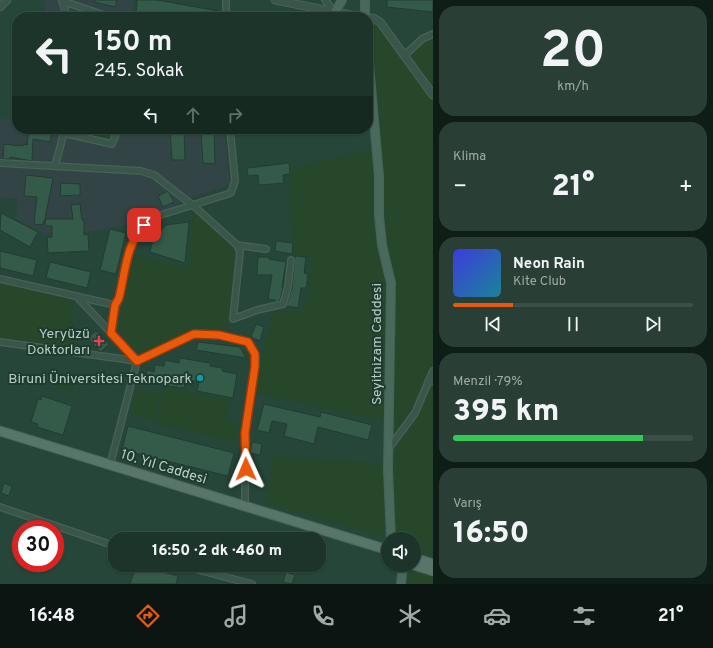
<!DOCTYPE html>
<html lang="tr">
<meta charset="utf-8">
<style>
body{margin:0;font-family:Overpass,sans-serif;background:#293f36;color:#f1f3f6;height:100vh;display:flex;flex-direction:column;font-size:15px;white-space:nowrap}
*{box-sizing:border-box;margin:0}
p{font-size:13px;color:#a0aaa8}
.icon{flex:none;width:22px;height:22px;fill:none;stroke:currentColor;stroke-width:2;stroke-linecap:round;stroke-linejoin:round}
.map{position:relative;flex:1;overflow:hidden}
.drawer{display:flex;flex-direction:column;gap:6px;padding:6px;background:#0f1d17;width:280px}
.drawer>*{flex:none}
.guide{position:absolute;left:12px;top:12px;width:361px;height:122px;border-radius:16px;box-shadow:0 1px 3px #0004,0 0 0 1px #3a4f47;background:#1c342a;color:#f1f3f6;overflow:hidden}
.fabs{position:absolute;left:381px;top:532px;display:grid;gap:8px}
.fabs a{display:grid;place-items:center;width:40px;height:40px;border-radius:50%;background:#1c342a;box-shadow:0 1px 3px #0004,0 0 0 1px #3a4f47;font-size:20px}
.speed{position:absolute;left:12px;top:520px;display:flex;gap:8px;font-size:20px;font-weight:700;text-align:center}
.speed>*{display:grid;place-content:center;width:52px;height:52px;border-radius:50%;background:#1c342a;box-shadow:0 1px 3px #0004,0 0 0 1px #3a4f47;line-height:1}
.speed .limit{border:6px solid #d22;background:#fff;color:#111}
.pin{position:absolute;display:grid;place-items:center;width:34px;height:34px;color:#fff;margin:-17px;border-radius:8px;box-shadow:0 2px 6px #0006}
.me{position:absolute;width:44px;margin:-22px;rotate:359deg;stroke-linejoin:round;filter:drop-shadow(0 0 3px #0008)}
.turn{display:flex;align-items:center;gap:14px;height:84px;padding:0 16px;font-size:18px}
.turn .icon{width:52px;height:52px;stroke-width:2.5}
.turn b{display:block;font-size:28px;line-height:34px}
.lanes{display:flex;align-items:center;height:38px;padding:0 16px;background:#0003;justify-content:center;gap:20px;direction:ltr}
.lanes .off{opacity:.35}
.big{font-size:30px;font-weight:800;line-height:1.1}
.drawer .widget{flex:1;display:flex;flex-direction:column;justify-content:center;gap:6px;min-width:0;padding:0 14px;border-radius:16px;background:#293f36}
.drawer .dial{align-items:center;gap:0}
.dial b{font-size:52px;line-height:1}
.song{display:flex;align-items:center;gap:12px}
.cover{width:48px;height:48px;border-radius:6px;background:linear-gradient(135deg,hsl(240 70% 55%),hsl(190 70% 35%))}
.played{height:4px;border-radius:2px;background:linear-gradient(90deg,#ea580c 25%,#3a4f47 25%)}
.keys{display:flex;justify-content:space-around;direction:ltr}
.heat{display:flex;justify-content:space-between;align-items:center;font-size:22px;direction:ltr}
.charge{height:6px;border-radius:3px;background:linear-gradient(90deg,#34c759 79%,#3a4f47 0)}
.trip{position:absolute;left:108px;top:532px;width:218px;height:40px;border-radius:16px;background:#1c342a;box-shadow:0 1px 3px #0004,0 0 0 1px #3a4f47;font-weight:800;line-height:40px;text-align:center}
.tab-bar{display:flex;height:64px;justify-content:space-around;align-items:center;background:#0b1511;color:#a0aaa8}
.tab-bar .icon{width:28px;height:28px}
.tab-bar .active{color:#ea580c}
.tab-bar b{font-size:18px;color:#f1f3f6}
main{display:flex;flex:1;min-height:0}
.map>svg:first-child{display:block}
</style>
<main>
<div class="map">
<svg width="433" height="584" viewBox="0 0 433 584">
<rect width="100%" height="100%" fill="#254638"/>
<g fill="#334446">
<path d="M44,0H133L132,17H47Z"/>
<path d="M0,119L17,120V129H224L230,185L190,198L138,223L87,232L43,233L16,219L17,199L0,197Z"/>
</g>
<g fill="#27472b">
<path d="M369,23L379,27L433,100V361L414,405L393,436L395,310L394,277L386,241L382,161Z"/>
<path d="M433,38V88L411,57L423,40Z"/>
<path d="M69,129H115L109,141L68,131Z"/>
<path d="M373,149L387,281V422L254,393L273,312L302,311L308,293L312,257L292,254C296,225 282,196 294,168Z"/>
<path d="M193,210L234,250L228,330H193L140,354L119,330L122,308L135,255L188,269Z"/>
<path d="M0,283L71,300L77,349L0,339Z"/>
<path d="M57,380L74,384L71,393L55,389Z"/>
<path d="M432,385H433L432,556L414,551V539H395L393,450L410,429Z"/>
<path d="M164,388L230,399L226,420L238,422L235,442L157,424Z"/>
<path d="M137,389L161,395L155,420L131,414Z"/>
<path d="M273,455L360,462L385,466L383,537L264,502L270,481Z"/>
<path d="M407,570L433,577V584H405Z"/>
</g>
<g fill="#345b4a" stroke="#213d31">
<path d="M94,0H117L115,7L94,2Z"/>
<path d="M137,0H157L218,11V17H136Z"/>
<path d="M387,0H433V12L387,7Z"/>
<path d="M29,129L52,130L50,142L33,139L32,161L10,157V159H3L4,144L23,146V144L27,145Z"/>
<path d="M170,129H184L185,160H172Z"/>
<path d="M201,129H214L215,164L203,163Z"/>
<path d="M289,163L290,174L283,175L284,183L259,185L258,175L248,176L247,168Z"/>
<path d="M26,175L53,178L45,219H73L71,205L80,204L82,220H84V235L88,234L89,251L48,253L47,237H52V226H46L45,219L42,225L34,224L37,197L24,196Z"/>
<path d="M61,183L80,184V195L60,196Z"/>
<path d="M168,191L174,202L163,207L158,196Z"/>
<path d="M1,213L38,232L30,247L0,230Z"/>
<path d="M189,222L185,263L150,252L153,239L166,225Z"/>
<path d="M110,229L126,233L116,274L100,270Z"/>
<path d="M276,241L293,243L292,254L275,251Z"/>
<path d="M0,251L37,260L33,276L0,268Z"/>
<path d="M295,256L306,257L304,273L308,274L306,288H301L298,308L286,306L292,289Z"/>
<path d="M258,257H269V259L286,262L282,287H283L280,300L275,302V300L268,299L272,275H257Z"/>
<path d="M50,262L91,272L87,288L46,278Z"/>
<path d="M256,324L264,327L260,341L251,337Z"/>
<path d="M96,331L109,344L101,352L87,338Z"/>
<path d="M198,342L240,347L246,358L196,350Z"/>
<path d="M180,358L210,363V366L222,368V371L237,374L233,398L197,391L199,382L186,379L184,388L145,383L147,370L154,372L155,365L164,366L165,360L179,363Z"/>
<path d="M42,396L72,406L63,435L37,427L38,424L31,422L38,399L41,400Z"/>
<path d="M264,404L320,417L321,412L372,425L368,440L318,427L314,444L284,436L287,424L272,421L269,433L257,430Z"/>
<path d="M128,426L234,453L228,476L122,450Z"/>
<path d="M252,442L262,444L260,455L250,453Z"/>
<path d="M4,483L12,486L9,496L1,493Z"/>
<path d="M136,565L178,576L176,584H130Z"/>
<path d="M286,572L295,575L292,584L283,582Z"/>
</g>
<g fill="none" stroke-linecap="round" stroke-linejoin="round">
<defs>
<g id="minor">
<path d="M62,0L67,17"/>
<path d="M325,0L335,12"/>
<path d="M62,1L110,17"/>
<path d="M226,17V0"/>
<path d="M404,56L422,39L433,34"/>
<path d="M64,133L112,144L118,129"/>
<path d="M0,163L141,171L154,175L196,208L237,245L240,252L233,319L257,310L283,304L288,287L291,260"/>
<path d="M55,166L65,129"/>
<path d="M237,245L266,249"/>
<path d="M0,279L115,305"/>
<path d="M77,297L137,360"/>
<path d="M111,333C114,322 114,308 119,298L131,246L137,233L151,218L231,193L235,181L230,129"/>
<path d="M0,342L137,361"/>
<path d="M137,361L194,334L219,335L248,342L255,354L254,378L245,433V506"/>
<path d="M389,448L415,413L433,371"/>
<path d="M110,465L137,361"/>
<path d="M0,507L115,546"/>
<path d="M180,565L252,584"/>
</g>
<g id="tertiary">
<path d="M275,0L361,17"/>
<path d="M0,7L7,0"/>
<path d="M368,18H373L380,22L433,95"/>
<path d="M429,381H433"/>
</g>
<g id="secondary">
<path d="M335,12L342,0"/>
<path d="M365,17V0"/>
<path d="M368,53L379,176V215L382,245L391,283L388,470L391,539"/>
<path d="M401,584L403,565"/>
</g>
<g id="primary">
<path d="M0,431L388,550"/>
<path d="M414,558L433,564"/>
<path d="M414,565L433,571"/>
</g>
</defs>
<use href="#minor" stroke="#476256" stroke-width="8"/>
<use href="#tertiary" stroke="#476256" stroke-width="9"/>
<use href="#secondary" stroke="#476256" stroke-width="10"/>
<use href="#primary" stroke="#476256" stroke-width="11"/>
<use href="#minor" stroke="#3a564a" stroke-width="5.5"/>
<use href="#tertiary" stroke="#3a564a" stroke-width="7"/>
<use href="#secondary" stroke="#48695c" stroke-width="8"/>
<use href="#primary" stroke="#587569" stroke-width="9"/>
</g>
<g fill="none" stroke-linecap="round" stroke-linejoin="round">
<defs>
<path id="route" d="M144,225C126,244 125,274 119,298L115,305L111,333L137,361L194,334L219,335L248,342L255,354V366L245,433L246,469"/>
</defs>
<use href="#route" stroke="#983908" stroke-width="10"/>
<use href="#route" stroke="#ea580c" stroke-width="7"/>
</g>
<path fill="#e0444e" stroke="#1f3b2f" stroke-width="1.5" d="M97 335h4v4h4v4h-4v4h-4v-4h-4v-4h4z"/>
<circle fill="#0f9aa8" stroke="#1f3b2f" stroke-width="1.5" cx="200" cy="378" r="4"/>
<g text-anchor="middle" stroke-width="4" stroke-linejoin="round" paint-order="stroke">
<g font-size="14" fill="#b8cfc6" stroke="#1f3b2f" text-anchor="end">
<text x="90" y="338">Yeryüzü<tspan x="90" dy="16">Doktorları</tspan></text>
<text x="192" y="383">Biruni Üniversitesi Teknopark</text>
</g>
<g font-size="14" fill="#b8cfc6" stroke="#1f3b2f">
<text transform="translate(376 344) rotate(-90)" y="5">Seyitnizam Caddesi</text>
<text transform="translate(164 466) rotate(17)" y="5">10. Yıl Caddesi</text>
</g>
</g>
</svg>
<div class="fabs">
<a><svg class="icon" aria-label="sound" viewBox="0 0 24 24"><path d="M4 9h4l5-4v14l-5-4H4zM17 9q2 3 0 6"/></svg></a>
</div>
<div class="speed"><div class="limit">30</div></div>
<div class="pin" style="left:144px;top:225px;background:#d93025"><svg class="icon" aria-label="arrive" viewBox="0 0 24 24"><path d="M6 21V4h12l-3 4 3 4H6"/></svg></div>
<svg class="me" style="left:246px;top:469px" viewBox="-20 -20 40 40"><path d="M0-17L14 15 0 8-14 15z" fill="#ea580c" stroke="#fff" stroke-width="4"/></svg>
<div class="trip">16:50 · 2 dk · 460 m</div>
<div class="guide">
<div class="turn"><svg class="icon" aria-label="left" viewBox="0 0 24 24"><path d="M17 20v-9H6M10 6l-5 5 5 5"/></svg><div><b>150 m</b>245. Sokak</div></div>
<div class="lanes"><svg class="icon" aria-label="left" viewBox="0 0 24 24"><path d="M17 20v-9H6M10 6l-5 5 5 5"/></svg><svg class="icon off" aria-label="ahead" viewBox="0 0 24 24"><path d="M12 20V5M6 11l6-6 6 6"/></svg><svg class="icon off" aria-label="right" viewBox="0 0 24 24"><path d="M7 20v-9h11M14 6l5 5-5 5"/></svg></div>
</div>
</div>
<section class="drawer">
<div class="widget dial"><b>20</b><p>km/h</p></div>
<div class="widget"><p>Klima</p>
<div class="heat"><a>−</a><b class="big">21°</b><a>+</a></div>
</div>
<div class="widget">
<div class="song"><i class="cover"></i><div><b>Neon Rain</b><p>Kite Club</p></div></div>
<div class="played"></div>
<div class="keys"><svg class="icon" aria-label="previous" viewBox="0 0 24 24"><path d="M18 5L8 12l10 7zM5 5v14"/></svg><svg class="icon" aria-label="pause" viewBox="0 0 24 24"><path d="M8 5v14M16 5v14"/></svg><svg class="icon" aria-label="next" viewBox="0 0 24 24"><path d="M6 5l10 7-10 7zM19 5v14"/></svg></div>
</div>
<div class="widget"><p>Menzil · 79%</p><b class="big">395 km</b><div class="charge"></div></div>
<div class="widget"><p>Varış</p><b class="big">16:50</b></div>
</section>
</main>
<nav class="tab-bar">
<b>16:48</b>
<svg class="icon active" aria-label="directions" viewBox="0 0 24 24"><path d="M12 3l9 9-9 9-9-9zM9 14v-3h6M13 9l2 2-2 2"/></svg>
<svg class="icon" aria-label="music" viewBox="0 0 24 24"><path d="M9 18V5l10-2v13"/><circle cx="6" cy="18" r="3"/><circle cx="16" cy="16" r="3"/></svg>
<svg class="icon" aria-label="phone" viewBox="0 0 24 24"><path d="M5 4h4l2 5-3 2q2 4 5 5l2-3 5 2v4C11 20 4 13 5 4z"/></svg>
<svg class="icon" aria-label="climate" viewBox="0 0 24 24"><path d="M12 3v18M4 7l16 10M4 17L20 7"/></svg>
<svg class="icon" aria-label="car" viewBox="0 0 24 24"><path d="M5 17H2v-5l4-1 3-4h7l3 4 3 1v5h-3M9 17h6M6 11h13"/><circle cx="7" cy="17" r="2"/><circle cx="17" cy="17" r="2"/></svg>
<svg class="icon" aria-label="filters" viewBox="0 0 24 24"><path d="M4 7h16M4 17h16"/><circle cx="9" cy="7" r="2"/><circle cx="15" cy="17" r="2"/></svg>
<b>21°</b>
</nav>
